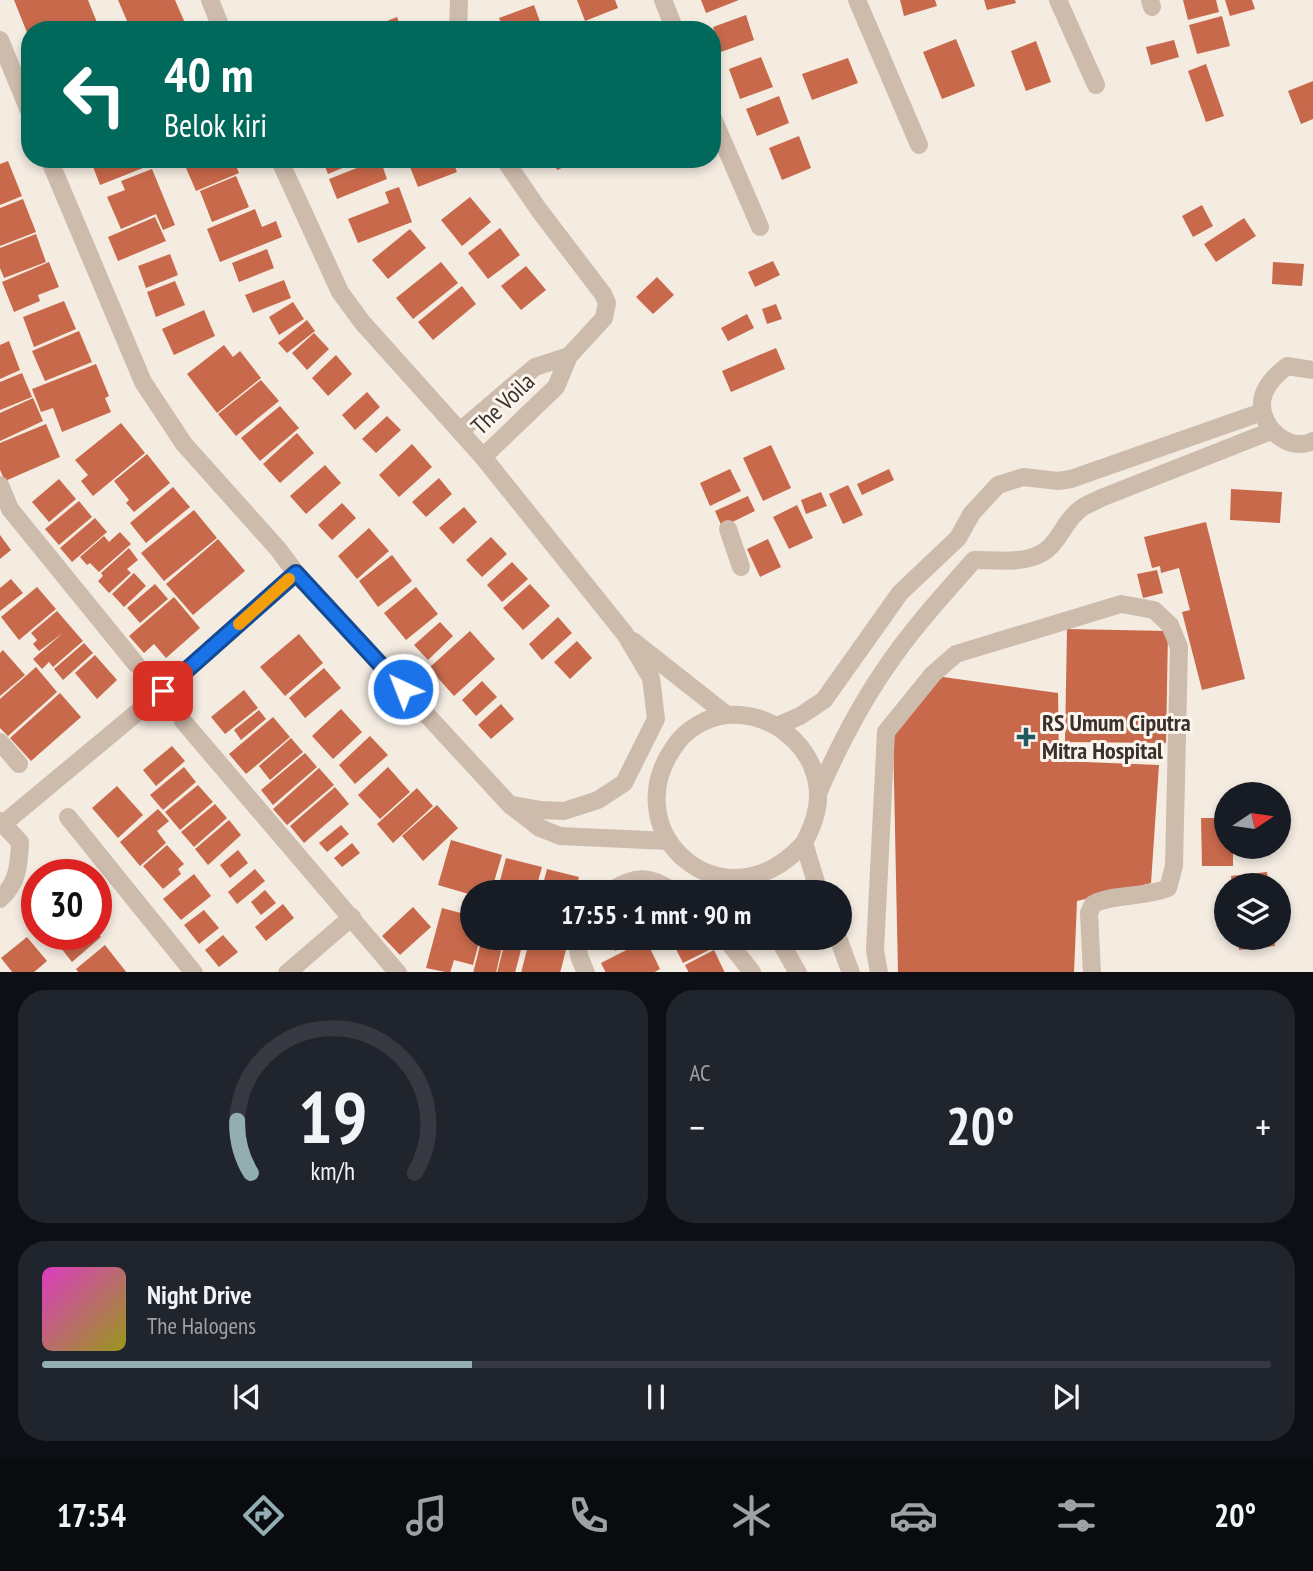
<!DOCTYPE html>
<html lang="id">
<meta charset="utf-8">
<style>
body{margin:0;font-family:"PT Sans Narrow",sans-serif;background:#20242c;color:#f1f3f6;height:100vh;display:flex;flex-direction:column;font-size:26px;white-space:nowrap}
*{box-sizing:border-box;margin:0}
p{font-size:23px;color:#9ea1a6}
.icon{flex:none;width:38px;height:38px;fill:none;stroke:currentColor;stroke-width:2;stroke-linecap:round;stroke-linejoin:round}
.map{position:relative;height:972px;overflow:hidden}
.panel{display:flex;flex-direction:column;gap:18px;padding:18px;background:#0d0f14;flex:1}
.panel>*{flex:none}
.guide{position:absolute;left:21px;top:21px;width:700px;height:147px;border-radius:28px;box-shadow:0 4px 10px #0003;background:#00695c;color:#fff;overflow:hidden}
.needle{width:46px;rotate:77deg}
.buttons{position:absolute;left:1214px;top:782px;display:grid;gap:14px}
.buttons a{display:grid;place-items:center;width:77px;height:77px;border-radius:50%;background:#171b24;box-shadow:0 4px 10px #0003;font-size:35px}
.speed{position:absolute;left:21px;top:859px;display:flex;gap:14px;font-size:35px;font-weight:700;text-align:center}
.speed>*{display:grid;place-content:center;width:91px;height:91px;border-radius:50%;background:#171b24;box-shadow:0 4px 10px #0003;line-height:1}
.speed .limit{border:10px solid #d22;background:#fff;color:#111}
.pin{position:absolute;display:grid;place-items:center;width:60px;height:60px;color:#fff;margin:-30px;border-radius:14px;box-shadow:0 4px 10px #0006}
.me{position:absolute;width:77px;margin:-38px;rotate:317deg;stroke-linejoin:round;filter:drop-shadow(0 0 5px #0008)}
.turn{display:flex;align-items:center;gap:24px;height:147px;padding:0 28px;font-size:32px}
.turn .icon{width:91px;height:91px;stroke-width:2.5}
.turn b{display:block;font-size:49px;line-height:60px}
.big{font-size:52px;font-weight:700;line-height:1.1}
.panel .widget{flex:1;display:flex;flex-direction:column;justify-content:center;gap:10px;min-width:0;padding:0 24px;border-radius:28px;background:#20242c}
.panel .dial{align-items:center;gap:0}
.dial svg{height:182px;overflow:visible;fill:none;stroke:#363941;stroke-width:7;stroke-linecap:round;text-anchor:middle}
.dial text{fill:#f1f3f6;stroke:none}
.song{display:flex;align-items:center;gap:21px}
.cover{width:84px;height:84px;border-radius:10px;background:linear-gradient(135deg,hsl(310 70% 55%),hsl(60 70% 35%))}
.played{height:7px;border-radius:4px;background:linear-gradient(90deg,#92aeb2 35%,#363941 35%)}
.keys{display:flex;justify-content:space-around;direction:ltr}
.heat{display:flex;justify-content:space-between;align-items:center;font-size:38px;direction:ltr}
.panel .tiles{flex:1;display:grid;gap:18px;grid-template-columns:1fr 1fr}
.widget:last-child{grid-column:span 2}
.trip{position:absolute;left:460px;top:880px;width:392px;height:70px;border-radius:35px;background:#171b24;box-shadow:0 4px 10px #0003;font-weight:700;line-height:70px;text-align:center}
.dock{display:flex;height:112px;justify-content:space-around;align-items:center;background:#090b0e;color:#9ea1a6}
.dock .icon{width:49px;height:49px}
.dock .selected{color:#92aeb2}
.dock b{font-size:32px;color:#f1f3f6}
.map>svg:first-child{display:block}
</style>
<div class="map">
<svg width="1313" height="973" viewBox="0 0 1313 973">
<rect width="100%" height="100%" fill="#f4ebe1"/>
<g fill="#c8694b">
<path d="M14,0H88L100,30H30V40Z"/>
<path d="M118,0H175L188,30H131Z"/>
<path d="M577,0H615L618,8L585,21Z"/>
<path d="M701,0H739L706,13Z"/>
<path d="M900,0H935L937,6L904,16Z"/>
<path d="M984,0H1015L1016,3L987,10Z"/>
<path d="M1183,0H1216L1219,12L1188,20Z"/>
<path d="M1225,0H1252L1255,9L1230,16Z"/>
<path d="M534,5L543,30H504L499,18Z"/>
<path d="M746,15L754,40L721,52L713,27Z"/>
<path d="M1222,16L1230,46L1197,54L1189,25Z"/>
<path d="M397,17L402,30H364Z"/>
<path d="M956,39L975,86L942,99L923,52Z"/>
<path d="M1174,40L1179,57L1151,65L1146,47Z"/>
<path d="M1036,41L1051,82L1026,91L1011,51Z"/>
<path d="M761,57L773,87L740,99L729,69Z"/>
<path d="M848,58L858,83L812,100L802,74Z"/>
<path d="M1206,64L1224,116L1206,122L1188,71Z"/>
<path d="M1313,81V119L1301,124L1288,91Z"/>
<path d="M779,96L789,123L757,136L746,109Z"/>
<path d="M799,136L811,168L782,180L769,148Z"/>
<path d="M90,159H140L143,168L100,185Z"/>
<path d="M186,159H233L239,173L196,191L183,161Z"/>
<path d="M322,159H364L328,174Z"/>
<path d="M380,159L387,179L337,199L329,179Z"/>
<path d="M429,159H452L457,172L418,187L410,167Z"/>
<path d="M553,159H583L557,170Z"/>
<path d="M8,161L22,196L0,205V164Z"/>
<path d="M152,169L175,225L163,230L156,214L121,229L107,197L125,190L121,181Z"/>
<path d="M236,176L249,207L212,222L200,191Z"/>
<path d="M399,187L412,222L358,243L348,219L389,203L385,192Z"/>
<path d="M470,197L491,222L462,246L441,220Z"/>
<path d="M23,199L36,232L0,246V208Z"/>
<path d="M1202,205L1213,226L1193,237L1182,216Z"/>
<path d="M255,209L262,227L276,221L282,237L220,262L207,229Z"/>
<path d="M155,217L166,241L118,261L108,237Z"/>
<path d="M1244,218L1256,236L1216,262L1204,244Z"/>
<path d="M500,228L520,255L488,279L468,253Z"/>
<path d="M410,229L426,248L388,279L372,260Z"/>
<path d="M36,234L46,262L4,278L0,268V248Z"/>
<path d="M267,249L274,268L239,282L232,263Z"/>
<path d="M170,254L178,275L146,288L138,266Z"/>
<path d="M773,261L780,275L755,287L748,272Z"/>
<path d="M49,262L59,287L38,295L40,301L14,312L2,282Z"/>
<path d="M441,262L458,283L413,319L396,298Z"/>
<path d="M1273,262L1304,264L1302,286L1272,284Z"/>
<path d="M526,266L546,290L521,310L501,286Z"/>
<path d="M657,277L674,295L653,314L636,297Z"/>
<path d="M284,280L291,298L253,313L245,295Z"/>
<path d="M175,281L185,305L156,317L147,292Z"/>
<path d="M462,286L476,304L433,340L418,322Z"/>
<path d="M64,301L76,329L34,347L23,317Z"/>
<path d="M293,302L304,319L279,335L269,317Z"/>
<path d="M776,304L782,319L767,324L762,309Z"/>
<path d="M204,310L215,336L174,355L162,329Z"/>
<path d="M747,314L754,328L728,341L721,328Z"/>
<path d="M307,320L315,331L287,353L278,343Z"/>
<path d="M79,331L92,362L45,381L32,351Z"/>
<path d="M314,333L329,349L307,370L292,353Z"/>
<path d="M9,341L20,370L0,379V345Z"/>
<path d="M224,345L233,357L240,351L261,378L217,413L187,374Z"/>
<path d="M776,348L785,369L731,392L722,371Z"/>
<path d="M336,355L352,374L328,396L312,378Z"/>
<path d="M96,364L109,396L105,398L111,412L62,432L53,408L41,412L32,389Z"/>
<path d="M22,373L32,397L0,410V382Z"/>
<path d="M261,380L279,401L236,436L218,414Z"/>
<path d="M367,392L380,407L355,430L342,415Z"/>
<path d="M33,398L43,421L0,441V413Z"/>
<path d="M280,406L299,428L260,461L241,438Z"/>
<path d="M387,416L401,430L376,453L362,439Z"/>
<path d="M121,423L145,453L93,496L81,481L88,475L75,460Z"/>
<path d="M46,424L60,457L5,481L0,470V443Z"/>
<path d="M297,433L314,453L280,483L263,464Z"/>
<path d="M412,444L432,467L399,497L379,475Z"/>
<path d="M771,445L791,488L763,501L743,458Z"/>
<path d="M147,454L170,483L134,512L126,503L129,500L114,481Z"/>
<path d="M325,465L341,483L306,514L290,496Z"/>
<path d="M730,469L741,491L710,506L700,483Z"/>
<path d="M889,469L894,480L862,495L857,484Z"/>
<path d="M439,478L452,494L426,517L412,502Z"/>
<path d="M59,479L76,499L49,522L32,502Z"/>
<path d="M848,485L863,515L843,524L829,494Z"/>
<path d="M173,487L190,507L146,543L130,523Z"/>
<path d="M1231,489L1282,492L1280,523L1230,520Z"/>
<path d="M821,492L827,506L806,514L801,500Z"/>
<path d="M748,496L755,511L722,527L715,511Z"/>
<path d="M79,501L92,517L59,545L45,529Z"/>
<path d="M342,503L356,518L332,540L318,525Z"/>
<path d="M797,505L813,538L789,549L773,517Z"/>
<path d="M464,507L477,522L453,544L439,528Z"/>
<path d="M194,510L217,538L164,581L141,553Z"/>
<path d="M95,518L107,532L72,562L60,548Z"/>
<path d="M1206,522L1245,679L1202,690L1182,612L1190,610L1179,568L1161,573L1160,566L1152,568L1144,537Z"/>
<path d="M369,528L389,551L357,579L338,556Z"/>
<path d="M120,532L131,544L99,572L90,563L87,565L80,557L104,536L109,542Z"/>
<path d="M0,535L11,550L0,559Z"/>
<path d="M491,537L507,554L482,577L466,560Z"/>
<path d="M218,539L245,571L193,615L166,584Z"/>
<path d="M768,539L781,567L760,577L747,549Z"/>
<path d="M129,548L138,560L127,569L131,573L109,593L98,581L103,576L101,573Z"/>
<path d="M392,555L412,581L378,607L359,581Z"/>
<path d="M512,562L528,579L502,602L487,585Z"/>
<path d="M1157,570L1163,593L1143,598L1137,574Z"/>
<path d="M134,573L146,586L124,607L112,594Z"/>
<path d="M11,579L23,593L0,611V588Z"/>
<path d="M155,584L168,599L140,623L127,608Z"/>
<path d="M530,584L550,606L523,630L503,608Z"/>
<path d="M37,587L56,609L19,640L1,617Z"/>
<path d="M416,587L438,614L406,640L384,613Z"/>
<path d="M174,597L200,628L166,658L154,644L144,653L129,636Z"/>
<path d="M57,611L83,641L53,667L49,662L42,669L33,659L63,633L39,651L33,644L37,640L31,633Z"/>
<path d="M558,617L572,633L542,660L529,644Z"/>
<path d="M440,622L453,636L428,660L414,645Z"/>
<path d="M1067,629L1168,631L1166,743L1065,742Z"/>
<path d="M470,631L495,659L454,696L429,668Z"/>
<path d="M299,634L323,663L285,696L260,667Z"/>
<path d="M577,641L592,658L570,679L554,662Z"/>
<path d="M84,643L93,653L63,680L54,669Z"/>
<path d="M3,650L25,675L0,696V653Z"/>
<path d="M95,655L117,680L97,699L75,673Z"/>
<path d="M36,667L57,692L8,736L0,728V699Z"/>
<path d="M324,668L341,688L305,718L289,698Z"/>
<path d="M936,676L1058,693L1059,761L1159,765L1151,883L1077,901L1074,973H898L893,734Z"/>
<path d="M482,681L497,697L476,716L462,700Z"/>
<path d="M244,690L258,708L225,734L211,717Z"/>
<path d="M60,693L81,717L31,761L10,738Z"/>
<path d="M501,704L514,719L491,739L478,725Z"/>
<path d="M341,709L362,732L333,759L312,736Z"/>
<path d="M259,710L266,719L241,740L234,730Z"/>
<path d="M273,717L290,737L246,774L229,754Z"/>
<path d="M370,736L388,755L355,784L339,765Z"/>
<path d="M291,738L303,752L270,780L259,766Z"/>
<path d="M172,746L185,761L156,786L143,770Z"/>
<path d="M305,753L317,767L273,805L261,790Z"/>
<path d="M184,767L196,782L163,810L150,795Z"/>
<path d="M388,767L410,792L380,819L358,795Z"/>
<path d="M319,768L334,785L287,825L273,809Z"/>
<path d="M198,785L213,802L180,830L165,812Z"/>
<path d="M117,786L143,815L118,838L92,808Z"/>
<path d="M335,787L349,804L304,843L290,826Z"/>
<path d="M417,788L433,806L393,843L377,824Z"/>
<path d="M215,804L227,818L194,847L181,832Z"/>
<path d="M437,805L458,828L423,861L402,836Z"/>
<path d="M158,809L169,821L157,831L166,843L140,866L120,842Z"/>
<path d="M1201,818H1227V847H1233V866H1202Z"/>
<path d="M229,820L241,835L208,865L195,849Z"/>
<path d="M341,825L349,834L327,852L319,843Z"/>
<path d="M451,840L502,855L491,892H472V895L438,885Z"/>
<path d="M352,843L360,853L342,867L334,858Z"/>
<path d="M167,845L184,864L178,869L181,874L163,889L143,866Z"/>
<path d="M238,850L248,863L230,878L220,865Z"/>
<path d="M506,858L542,867L535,892H497Z"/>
<path d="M255,869L265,881L237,904L228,892Z"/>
<path d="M547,869L579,877L575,892H541Z"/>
<path d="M1267,872L1269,886H1232L1231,876Z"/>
<path d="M194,874L211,896L181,920L163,899Z"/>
<path d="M265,890L276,903L261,915L251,902Z"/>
<path d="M283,904L294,918L266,941L255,927Z"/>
<path d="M413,907L431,927L400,955L382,936Z"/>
<path d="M442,908L472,916V938H480L473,965L454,960L450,973L426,968Z"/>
<path d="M204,910L219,928L199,944L184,925Z"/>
<path d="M96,931L101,937L72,962L57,943L67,934H96Z"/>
<path d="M223,935L238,952L219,967L205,950Z"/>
<path d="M27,937L47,961L33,973H13L1,958Z"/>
<path d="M482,938H504L496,973H473Z"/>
<path d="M506,938H524L515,973H497Z"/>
<path d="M530,938H550L568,942L560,973H521Z"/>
<path d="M609,938H639L615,951Z"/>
<path d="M677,938H708L713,948L683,963L672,941Z"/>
<path d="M1238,938H1274L1275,946L1239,950Z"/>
<path d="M646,940L660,969L653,973H606L601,963Z"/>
<path d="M105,945L127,973H79L76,969Z"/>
<path d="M714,950L725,973H689L685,965Z"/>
</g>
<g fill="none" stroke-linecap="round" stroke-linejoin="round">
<g stroke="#cdbbac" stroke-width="18">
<path d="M210,0L222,30"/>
<path d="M663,0L675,30"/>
<path d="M857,0L919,145"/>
<path d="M1058,0L1096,85"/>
<path d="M1150,0L1152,7"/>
<path d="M458,30L459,0"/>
<path d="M0,40L30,113"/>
<path d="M712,116L760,227"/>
<path d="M49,159L143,382L184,444L278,549L296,573L510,805L540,828L560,836L668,841"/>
<path d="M279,159L340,292L362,322L483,457L625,634L651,678L656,719L624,783L598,800L564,811L541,810L513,805"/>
<path d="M1313,370L1287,366C1278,373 1270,380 1265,391C1252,418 1284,455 1313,441"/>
<path d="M460,431L535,367L569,356"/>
<path d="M483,457L556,387L569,356L604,318L607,303L603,294L539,210L504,159"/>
<path d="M0,485L10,509L136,664"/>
<path d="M728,529L741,567"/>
<path d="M633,641L727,715"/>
<path d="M183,721L398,973"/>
<path d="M777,726L800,716L824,700L900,593L958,538L972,513L998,485L1023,477L1058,481L1071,479L1262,412"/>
<path d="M0,742L19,764"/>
<path d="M818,793C837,750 858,708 885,669C911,630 943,595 974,560C993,560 1015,563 1033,557C1058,549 1061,525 1078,511C1084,505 1094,502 1101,498L1271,431"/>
<path d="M68,817L194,973"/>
<path d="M0,821L20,842C19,865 18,883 0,899"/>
<path d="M3,824L163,691L296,573"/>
<path d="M804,843C726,931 613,835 674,747C685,730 706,717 727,715C772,711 815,746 818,792C819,811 812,827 804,843L819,892"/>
<path d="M609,892C633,876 650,874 673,892"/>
<path d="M577,938L579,956L586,973"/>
<path d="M725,938L752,972"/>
<path d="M778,938L798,973"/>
<path d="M838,938L851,973"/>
<path d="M287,973L352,917"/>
<path d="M879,973L875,950L886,732L933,674L956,654L1121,604L1154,610L1170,625L1179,647L1174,866L1168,888C1144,898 1116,893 1093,904L1089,913L1092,973"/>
</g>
</g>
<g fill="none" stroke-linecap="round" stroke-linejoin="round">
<defs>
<path id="route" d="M163,691L296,573L403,689"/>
</defs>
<use href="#route" stroke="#114b97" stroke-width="18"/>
<use href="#route" stroke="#1a73e8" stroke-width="12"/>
<path stroke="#f59e0b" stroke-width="12" d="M239,624L289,579"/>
</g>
<path fill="#1f5a5e" stroke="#fbf5ee" stroke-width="2.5" d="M1022.5 726.5h7v7h7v7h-7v7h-7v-7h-7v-7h7z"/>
<g text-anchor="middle" stroke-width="6" stroke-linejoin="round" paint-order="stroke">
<g font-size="24" fill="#3b302b" stroke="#fbf5ee">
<text transform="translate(503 404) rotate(-44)" y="8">The Voila</text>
</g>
<g font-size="24" font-weight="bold" fill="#3b302b" stroke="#fbf5ee" text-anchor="start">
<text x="1042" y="731">RS Umum Ciputra<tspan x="1042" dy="28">Mitra Hospital</tspan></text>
</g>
</g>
</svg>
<div class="buttons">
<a><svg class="needle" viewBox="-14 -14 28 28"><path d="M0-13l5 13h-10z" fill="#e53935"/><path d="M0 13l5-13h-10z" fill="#9ea1a6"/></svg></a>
<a><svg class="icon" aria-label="layers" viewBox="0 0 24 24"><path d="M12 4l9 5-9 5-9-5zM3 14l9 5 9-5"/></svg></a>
</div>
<div class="speed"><div class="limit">30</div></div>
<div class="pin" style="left:163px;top:691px;background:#d93025"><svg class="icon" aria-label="arrive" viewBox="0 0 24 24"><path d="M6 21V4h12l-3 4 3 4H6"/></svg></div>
<svg class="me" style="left:403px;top:689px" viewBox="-20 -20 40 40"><circle r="17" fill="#1a73e8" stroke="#fff" stroke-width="3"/><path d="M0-11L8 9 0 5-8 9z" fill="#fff"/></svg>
<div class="trip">17:55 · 1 mnt · 90 m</div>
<div class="guide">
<div class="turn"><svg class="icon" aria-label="left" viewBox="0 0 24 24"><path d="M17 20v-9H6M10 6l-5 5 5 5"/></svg><div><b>40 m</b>Belok kiri</div></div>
</div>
</div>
<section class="panel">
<div class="tiles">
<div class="widget dial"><svg viewBox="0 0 100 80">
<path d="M14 69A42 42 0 1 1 86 69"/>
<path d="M14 69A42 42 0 0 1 8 46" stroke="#92aeb2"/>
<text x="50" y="56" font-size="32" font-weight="700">19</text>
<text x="50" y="72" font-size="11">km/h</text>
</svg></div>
<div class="widget"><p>AC</p>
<div class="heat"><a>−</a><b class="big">20°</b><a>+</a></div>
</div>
<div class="widget">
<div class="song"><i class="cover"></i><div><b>Night Drive</b><p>The Halogens</p></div></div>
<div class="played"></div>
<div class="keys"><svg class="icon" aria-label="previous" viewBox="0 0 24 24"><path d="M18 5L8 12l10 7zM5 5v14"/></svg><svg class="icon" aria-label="pause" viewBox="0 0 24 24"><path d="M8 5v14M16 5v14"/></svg><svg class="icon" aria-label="next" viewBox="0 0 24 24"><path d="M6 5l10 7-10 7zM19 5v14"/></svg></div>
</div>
</div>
</section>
<nav class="dock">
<b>17:54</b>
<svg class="icon selected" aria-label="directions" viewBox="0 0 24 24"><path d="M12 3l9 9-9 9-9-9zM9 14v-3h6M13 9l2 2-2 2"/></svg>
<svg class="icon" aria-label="music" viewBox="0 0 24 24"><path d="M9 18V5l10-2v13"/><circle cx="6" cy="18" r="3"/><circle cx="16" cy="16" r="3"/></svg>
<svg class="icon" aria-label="phone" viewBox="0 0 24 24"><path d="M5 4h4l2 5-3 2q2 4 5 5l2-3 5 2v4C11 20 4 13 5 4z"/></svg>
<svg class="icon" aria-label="climate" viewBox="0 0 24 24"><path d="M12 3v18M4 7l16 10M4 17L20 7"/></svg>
<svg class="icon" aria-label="car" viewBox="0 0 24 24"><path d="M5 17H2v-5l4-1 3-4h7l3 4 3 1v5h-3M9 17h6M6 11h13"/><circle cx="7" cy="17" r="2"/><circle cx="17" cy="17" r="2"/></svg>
<svg class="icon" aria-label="filters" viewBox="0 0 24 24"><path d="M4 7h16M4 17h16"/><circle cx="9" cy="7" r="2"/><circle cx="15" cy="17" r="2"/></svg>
<b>20°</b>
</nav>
